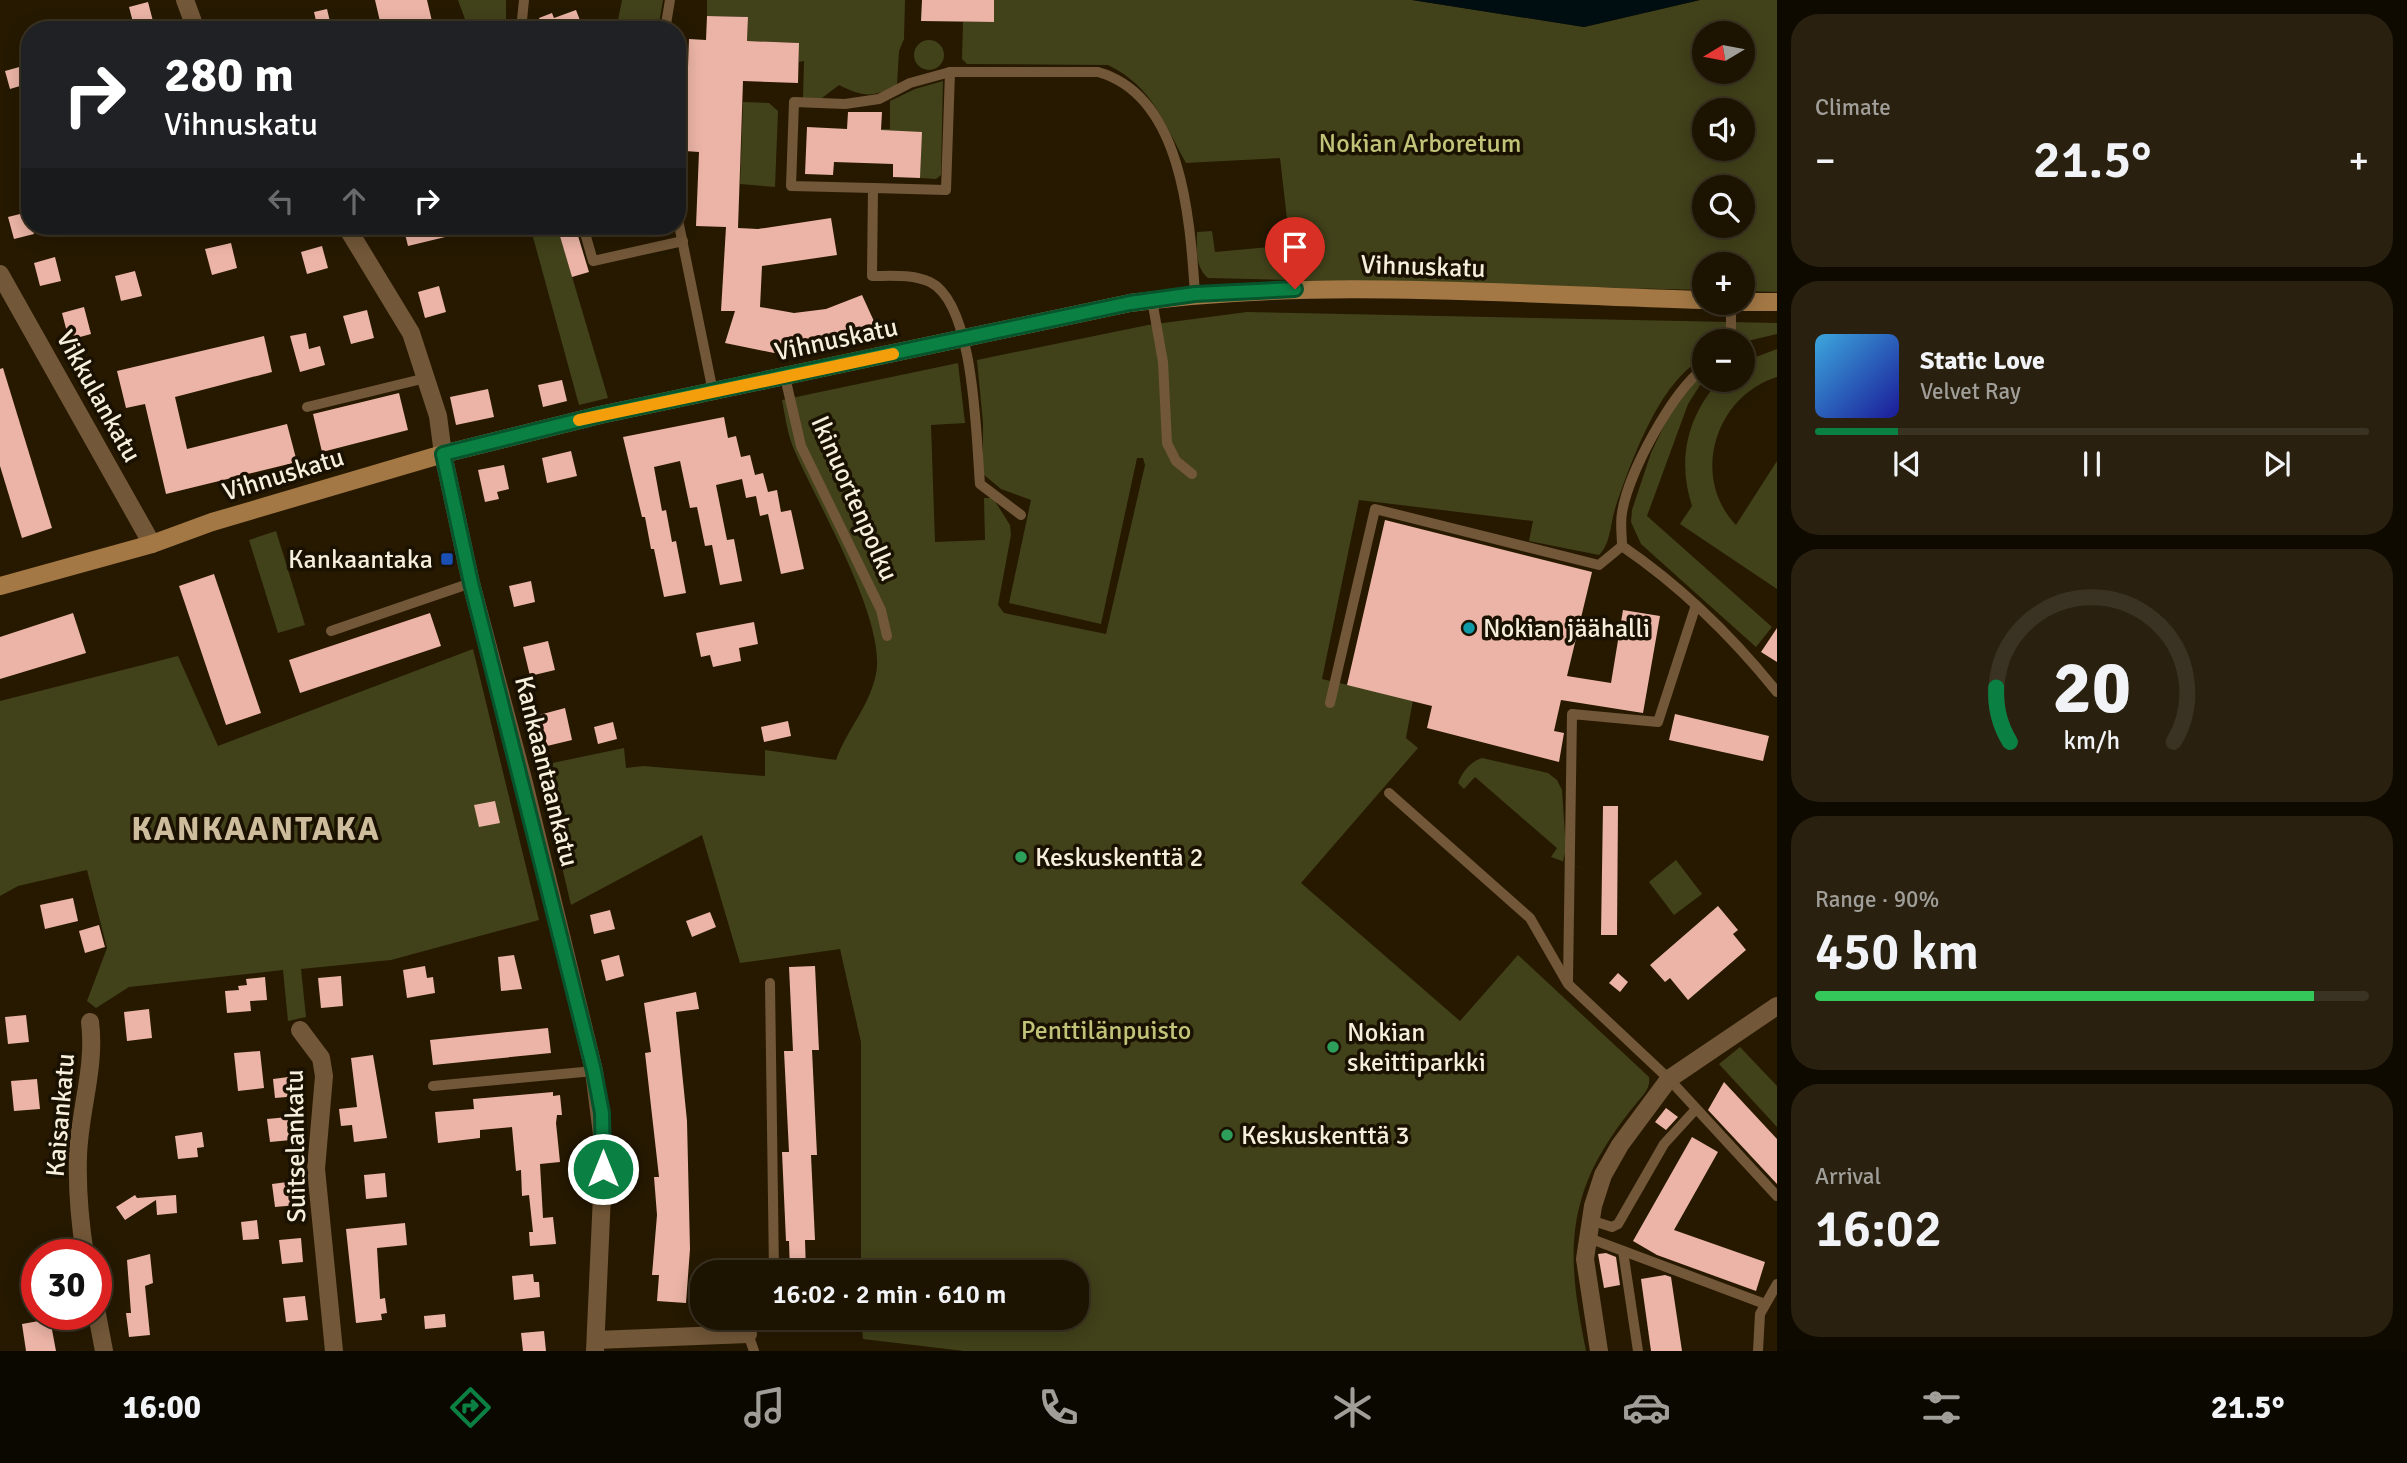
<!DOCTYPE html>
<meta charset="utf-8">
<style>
body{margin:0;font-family:Signika,sans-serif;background:#29200f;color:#f1f3f6;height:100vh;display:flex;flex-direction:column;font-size:26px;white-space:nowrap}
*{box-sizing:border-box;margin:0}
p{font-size:23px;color:#a09e99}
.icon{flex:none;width:38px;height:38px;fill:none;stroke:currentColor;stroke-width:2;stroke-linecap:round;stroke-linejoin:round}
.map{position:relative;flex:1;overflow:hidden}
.panel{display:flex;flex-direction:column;gap:14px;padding:14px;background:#0f0a00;width:630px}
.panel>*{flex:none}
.hud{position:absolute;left:21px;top:21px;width:665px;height:214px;border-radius:28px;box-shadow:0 4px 18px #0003,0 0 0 2px #3a3222;background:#202124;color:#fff;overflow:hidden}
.needle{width:46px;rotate:260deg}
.controls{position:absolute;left:1692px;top:21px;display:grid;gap:14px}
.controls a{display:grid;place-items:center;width:63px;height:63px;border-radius:50%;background:#1c1300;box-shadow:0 4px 18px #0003,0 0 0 2px #3a3222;font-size:35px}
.speed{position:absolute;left:21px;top:1239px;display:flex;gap:14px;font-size:35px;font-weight:700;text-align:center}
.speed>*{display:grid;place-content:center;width:91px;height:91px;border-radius:50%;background:#1c1300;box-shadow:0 4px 18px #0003,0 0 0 2px #3a3222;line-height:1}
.speed .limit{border:10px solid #d22;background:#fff;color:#111}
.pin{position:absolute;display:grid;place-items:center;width:60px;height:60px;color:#fff;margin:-72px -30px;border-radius:50% 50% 50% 0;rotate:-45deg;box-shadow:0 0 7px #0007}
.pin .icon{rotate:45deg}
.me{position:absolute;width:77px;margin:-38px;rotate:0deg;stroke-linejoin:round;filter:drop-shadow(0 0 5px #0008)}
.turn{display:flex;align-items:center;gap:24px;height:147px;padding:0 28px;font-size:32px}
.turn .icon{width:91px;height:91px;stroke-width:2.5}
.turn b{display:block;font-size:49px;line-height:60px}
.lanes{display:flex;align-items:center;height:66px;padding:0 28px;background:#0003;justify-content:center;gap:35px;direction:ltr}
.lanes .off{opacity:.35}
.big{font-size:52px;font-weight:600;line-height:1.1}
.panel .tile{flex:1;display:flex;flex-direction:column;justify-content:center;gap:10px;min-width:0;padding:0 24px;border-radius:28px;background:#29200f}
.panel .dial{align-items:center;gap:0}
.dial svg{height:182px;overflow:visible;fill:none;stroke:#3a3222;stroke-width:7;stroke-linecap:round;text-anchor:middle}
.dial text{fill:#f1f3f6;stroke:none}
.song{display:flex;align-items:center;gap:21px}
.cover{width:84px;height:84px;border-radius:10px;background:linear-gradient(135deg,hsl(200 70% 55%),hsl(240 70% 35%))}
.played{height:7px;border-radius:4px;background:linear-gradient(90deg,#0b8043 15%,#3a3222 15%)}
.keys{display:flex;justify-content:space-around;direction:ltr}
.heat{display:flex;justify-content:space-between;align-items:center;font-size:38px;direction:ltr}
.charge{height:10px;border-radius:5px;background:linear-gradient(90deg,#34c759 90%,#3a3222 0)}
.trip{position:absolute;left:690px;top:1260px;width:399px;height:70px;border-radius:28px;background:#1c1300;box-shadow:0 4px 18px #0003,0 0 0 2px #3a3222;font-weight:600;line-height:70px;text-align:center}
.dock{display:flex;height:112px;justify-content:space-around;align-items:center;background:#0b0800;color:#a09e99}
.dock .icon{width:49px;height:49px}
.dock .on{color:#0b8043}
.dock b{font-size:32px;color:#f1f3f6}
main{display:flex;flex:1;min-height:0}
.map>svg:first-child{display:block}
</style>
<main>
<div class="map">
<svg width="1777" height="1351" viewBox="0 0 1777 1351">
<rect width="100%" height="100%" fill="#261900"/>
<g fill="#41421a" fill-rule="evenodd">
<path d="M458,0H506V30H469Z"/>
<path d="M622,0H663L658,30H616Z"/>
<path d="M707,0H905L904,39L899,51L897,85C873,98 863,97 839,85L822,98H803L804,61L799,62V43L747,41L748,17L707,16Z"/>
<path d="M994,0H1412L1584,27L1700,0H1777V292L1743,291V264H1704V290L1208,278C1194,266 1197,248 1197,232L1212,231L1215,252L1290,245L1280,158L1186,163C1163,122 1153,87 1108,65L967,64L962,59L963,22H994ZM1704,33H1743V72H1704ZM1704,110H1743V149H1704ZM1704,187H1743V226H1704Z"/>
<circle cx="929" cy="55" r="15"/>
<path d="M943,81L941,175L936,179L920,178L921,132L881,143V129H890V101L915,89Z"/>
<path d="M743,102L769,103L778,111L775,187L740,184Z"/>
<path d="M530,226H557L608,398L579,405Z"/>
<path d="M1247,312L1777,323V334L1743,342L1704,341V358C1660,379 1630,464 1615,509C1610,525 1611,543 1599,555L1529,541L1533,521L1359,500L1322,679L1413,700L1406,738L1418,748L1301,883L1460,1021L1518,955L1649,1077C1651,1089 1642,1096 1635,1105C1613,1132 1592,1163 1582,1197C1566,1249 1576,1299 1586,1351H964L863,1339L861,1318H1076V1272H861V1042L840,949L740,963L702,835L571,905L538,766L624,748L626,768L643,766L765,776V750L836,760C847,730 870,705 876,674C887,620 815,500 793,447C787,432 785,415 782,400L958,363L965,423L931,425L935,542L985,540L984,498H993L1010,525L1011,535L998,605L1004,613L1106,634L1145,465L1143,458H1137L1101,624L1009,603L1031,500L1001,489L983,474V423L977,360L1148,325Z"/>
<path d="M1777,349V377C1715,396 1690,477 1736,525L1777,461V589L1680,524L1692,506C1677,460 1687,416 1720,380H1743V362Z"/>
<path d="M1704,372V379L1688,404L1647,516L1772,627L1756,647L1641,544L1631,522L1632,510L1651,453L1680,392Z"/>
<path d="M276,531L305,625L278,633L249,540Z"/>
<path d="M473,649L539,920L391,960L301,969L306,1017L288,1021L283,970L129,987L96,1008L87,1001L107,948L87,870L18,886L0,896V701L178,656L218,746Z"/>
<path d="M1482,758L1548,773L1557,780L1562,790L1566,849L1563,861L1589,871L1551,857L1557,848L1475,777L1464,789L1458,783C1463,771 1470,762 1482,758Z"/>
<path d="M1676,860L1702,894L1674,915L1649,882Z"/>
<path d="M1740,1047L1777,1086V1127L1719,1064Z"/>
</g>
<path fill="#000d11" d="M1412,0H1700L1584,27Z"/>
<g fill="#ebb4a6">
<path d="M375,0H427L434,30H382Z"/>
<path d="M922,0H994V22L921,21Z"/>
<path d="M148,2L154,25L135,30L129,7Z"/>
<path d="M327,9L332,30H318L314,12Z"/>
<path d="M576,10L581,23L575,26L576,30H529L541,23L539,18L552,13L554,18Z"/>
<path d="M707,16L748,17L747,41L799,43L798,83L743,81L738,228L758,229L831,218L837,255L762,266L760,307L794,313L826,309L862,295L878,330L864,339L844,347L784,355L725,343L735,311H721L726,227L696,226L699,152L685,151L689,39L706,40Z"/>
<path d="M30,64V83L10,89L5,71Z"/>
<path d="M848,112H882L881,130L922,132L920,178L893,177V164L834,162L833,175L805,174L807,127L847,129Z"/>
<path d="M28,212L34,234L14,239L8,217Z"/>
<path d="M403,226H469L470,231L408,246Z"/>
<path d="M557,226H575L589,272L572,277Z"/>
<path d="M231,243L237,268L212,275L205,249Z"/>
<path d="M322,246L328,268L307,274L301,252Z"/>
<path d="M55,257L61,281L40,286L34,263Z"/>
<path d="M135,271L142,296L121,301L115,276Z"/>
<path d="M439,286L446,312L425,318L418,292Z"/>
<path d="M84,307L91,334L69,340L62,313Z"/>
<path d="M367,310L374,338L351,344L343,316Z"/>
<path d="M306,333L309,349L320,346L325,365L300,372L290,336Z"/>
<path d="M264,336L272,372L175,397L187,449L287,424L297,462L166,494L145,404L126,408L117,371Z"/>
<path d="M3,368L52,528L22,538L0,466V369Z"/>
<path d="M562,380L567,401L543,407L538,385Z"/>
<path d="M488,389L494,417L456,425L450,397Z"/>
<path d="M399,393L408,430L322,452L313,414Z"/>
<path d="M724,417L728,438L736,436L741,457L750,455L755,475L763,473L768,492L777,490L781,512L791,510L804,569L781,574L768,514L760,516L756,496L746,498L742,479L716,485L727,540L734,539L742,581L720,585L712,545L705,546L697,507L690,508L680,461L654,467L662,511L666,510L672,542L676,541L686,593L664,597L654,549H651L645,517H642L623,437Z"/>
<path d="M571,451L577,476L547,483L542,458Z"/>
<path d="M504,465L509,489L497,492L499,499L485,502L478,470Z"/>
<path d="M1385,520L1592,572L1567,676L1611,683L1623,610L1660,616L1643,713L1561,700L1554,731L1564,733L1559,762L1427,728L1432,706L1347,685Z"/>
<path d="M214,574L261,713L226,725L179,586Z"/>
<path d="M531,581L535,602L514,607L509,586Z"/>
<path d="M73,613L86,653L0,679V637Z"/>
<path d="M430,613L441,646L300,693L289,660Z"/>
<path d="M754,622L758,644L739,648L741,661L713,667L710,655L701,657L696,633Z"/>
<path d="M1777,628V662L1761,652Z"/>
<path d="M548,641L555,670L530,676L523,647Z"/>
<path d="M565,708L572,740L547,746L539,715Z"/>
<path d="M1675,714L1769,736L1763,761L1669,740Z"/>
<path d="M788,721L791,736L764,742L761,727Z"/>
<path d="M613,722L617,739L598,744L594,727Z"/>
<path d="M495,801L500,823L479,827L474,805Z"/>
<path d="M1603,806H1618L1617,935H1601Z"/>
<path d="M73,898L78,921L45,929L40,905Z"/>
<path d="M1718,906L1738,930L1733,934L1746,950L1688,1000L1670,978L1665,982L1650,965Z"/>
<path d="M610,910L615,929L594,934L590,915Z"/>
<path d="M710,912L716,927L692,937L686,921Z"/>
<path d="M99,925L105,947L85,953L79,931Z"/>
<path d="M514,955L522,989L501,991L498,957Z"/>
<path d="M619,955L624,976L606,981L601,960Z"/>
<path d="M425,966L427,978L433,977L435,993L407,998L403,970Z"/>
<path d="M815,966L819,1050H812L817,1155H811L815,1240H805L806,1272H790L789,1241H786L782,1152H789L784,1051H793L789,967Z"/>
<path d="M1618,973L1628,982L1620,992L1609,983Z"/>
<path d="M341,976L343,1006L321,1008L318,978Z"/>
<path d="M265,977L267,1000L250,1001L251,1011L227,1013L225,991L239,990L238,986L247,985L246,979Z"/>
<path d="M696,992L699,1009L676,1012L687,1121L690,1249L686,1303L657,1301L659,1275H652L657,1215L654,1177H659L645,1053L651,1052L644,1003Z"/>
<path d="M149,1009L152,1038L127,1041L124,1012Z"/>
<path d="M26,1015L29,1042L8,1044L5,1017Z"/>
<path d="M548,1028L551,1053L433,1065L430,1040Z"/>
<path d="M260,1051L264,1088L238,1091L234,1053Z"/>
<path d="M373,1055L387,1138L354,1142L352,1125L341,1126L339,1109L357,1107L351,1058Z"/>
<path d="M296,1076L298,1096L275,1098L273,1079Z"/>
<path d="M37,1079L40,1109L14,1111L11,1081Z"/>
<path d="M1724,1082L1777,1139V1184L1708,1110Z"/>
<path d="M553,1092V1096L560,1095L562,1115H557L556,1123L560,1162L540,1164L543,1218L553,1217L556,1244L530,1246L529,1232H533L529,1195L522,1196L521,1170L516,1171L512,1127L480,1130V1138L438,1143L435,1112L474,1109L473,1099Z"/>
<path d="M1666,1108L1678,1117L1666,1130L1655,1122Z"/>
<path d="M288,1117L291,1140L270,1142L267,1119Z"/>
<path d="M202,1132L204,1147L197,1148L198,1157L178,1159L175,1136Z"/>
<path d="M1692,1137L1718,1152L1674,1230L1765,1262L1756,1291L1657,1255L1633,1241Z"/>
<path d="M385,1173L387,1197L366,1199L364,1175Z"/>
<path d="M295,1181L297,1205L275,1207L272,1184Z"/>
<path d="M135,1195L137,1198L176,1195L177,1213L157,1215L156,1200L125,1220L116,1207Z"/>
<path d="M257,1220L259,1239L243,1240L241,1222Z"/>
<path d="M405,1223L407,1245L377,1248L380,1299L385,1298L387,1313L381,1314L382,1320L356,1323L346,1229Z"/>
<path d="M301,1238L303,1262L282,1264L279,1240Z"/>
<path d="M1606,1253L1616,1257L1620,1285L1604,1288L1598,1254Z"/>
<path d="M150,1254L153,1283L145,1286L150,1335L129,1337L126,1313H131L127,1260Z"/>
<path d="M533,1274L534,1282H539L540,1297L514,1300L512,1276Z"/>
<path d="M1665,1275L1671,1277L1682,1351H1651L1641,1279Z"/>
<path d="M305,1296L308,1320L286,1322L283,1298Z"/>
<path d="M445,1314L446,1327L425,1329L424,1316Z"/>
<path d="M50,1319L56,1351H26L22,1324Z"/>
<path d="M544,1331L546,1351H523L521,1333Z"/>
</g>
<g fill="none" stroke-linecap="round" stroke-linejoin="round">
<g stroke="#725738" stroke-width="10">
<path d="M521,30L524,0"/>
<path d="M665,30L670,0"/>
<path d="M873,188L946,190L950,72"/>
<path d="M677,215L713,392"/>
<path d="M583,226L593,261L683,241"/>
<path d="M1152,300L1163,362L1167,443L1176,461L1192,474"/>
<path d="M1731,303V341"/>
<path d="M785,377L801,446L881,610L887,636"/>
<path d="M307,407L426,378"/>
<path d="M1021,515L980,484C976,438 975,304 930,282C912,274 891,276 872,276L873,188L791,186L794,102L845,104L879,99L910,83L950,72H1098C1183,96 1190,221 1195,294"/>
<path d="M1622,546C1682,587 1732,636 1777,692"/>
<path d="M1622,546C1622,536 1620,523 1622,513C1628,473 1672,392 1704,368"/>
<path d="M331,631L471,583"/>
<path d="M1330,703L1375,509L1599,565L1622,546"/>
<path d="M1389,793L1530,918L1568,984L1669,1079L1777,1196"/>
<path d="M1568,981L1572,714L1658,722L1696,605"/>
<path d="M770,983L774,1272"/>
<path d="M433,1086L594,1071"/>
<path d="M1590,1220L1612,1227L1618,1224L1664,1144L1696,1109"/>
<path d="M1586,1237L1765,1304"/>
<path d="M1623,1251L1638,1351"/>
<path d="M753,1318L748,1334L754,1351"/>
<path d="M1758,1351L1760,1314L1777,1284"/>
</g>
<g stroke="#725738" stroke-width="18">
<path d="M185,0L196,30"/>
<path d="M346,226L411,333L438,416L443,454L471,583L524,783L594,1071L604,1150L595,1351"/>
<path d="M0,274L152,544"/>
<path d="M300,1030L321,1058L324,1076L316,1169L334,1351"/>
<path d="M85,1255C80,1223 77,1190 78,1157C79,1112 96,1067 90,1022"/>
<path d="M96,1309L104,1351"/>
<path d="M596,1340L748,1334"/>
<path d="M1599,1351L1585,1259L1593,1206L1603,1175L1620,1145L1669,1079L1777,1006"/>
</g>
<g stroke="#a37845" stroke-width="18">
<path d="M1743,302H1777"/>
<path d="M0,586L152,544L212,522L443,454L600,415L1130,303C1318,277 1515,295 1704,300"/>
</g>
</g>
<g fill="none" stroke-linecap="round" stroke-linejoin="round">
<defs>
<path id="route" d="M603,1169L602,1113L594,1071L471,583L443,454L600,415L1130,303L1195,294L1295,289"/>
</defs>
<use href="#route" stroke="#07532c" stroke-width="18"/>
<use href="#route" stroke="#0b8043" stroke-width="12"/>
<path stroke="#f59e0b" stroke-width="12" d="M579,420L893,354"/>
</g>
<rect fill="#1a4fb4" stroke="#1a1100" stroke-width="2.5" x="440" y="552" width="14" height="14" rx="3.5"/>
<circle fill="#0f9aa8" stroke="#1a1100" stroke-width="2.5" cx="1469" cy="628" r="7"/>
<g fill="#2e9e5b" stroke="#1a1100" stroke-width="2.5">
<circle cx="1021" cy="857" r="7"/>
<circle cx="1333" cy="1047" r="7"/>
<circle cx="1227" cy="1135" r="7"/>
</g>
<g text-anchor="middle" stroke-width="7" stroke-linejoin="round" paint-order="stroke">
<g font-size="26" fill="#c1c478" stroke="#1a1100">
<text x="1420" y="152">Nokian Arboretum</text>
<text x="1106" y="1039">Penttilänpuisto</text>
</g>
<g font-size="26" fill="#f7efde" stroke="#1a1100">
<text transform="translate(1423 266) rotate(2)" y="9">Vihnuskatu</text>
<text transform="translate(836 339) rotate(-12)" y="9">Vihnuskatu</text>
<text transform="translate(99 396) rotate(61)" y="9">Vikkulankatu</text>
<text transform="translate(283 474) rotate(-17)" y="9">Vihnuskatu</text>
<text transform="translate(855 498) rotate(66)" y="9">Ikinuortenpolku</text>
<text transform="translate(547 771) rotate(76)" y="9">Kankaantaankatu</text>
<text transform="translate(60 1115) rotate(-85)" y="9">Kaisankatu</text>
<text transform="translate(295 1146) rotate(-91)" y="9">Suitselankatu</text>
</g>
<g font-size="26" fill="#f7efde" stroke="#1a1100" text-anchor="start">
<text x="433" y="568" text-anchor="end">Kankaantaka</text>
<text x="1483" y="637">Nokian jäähalli</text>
<text x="1035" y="866">Keskuskenttä 2</text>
<text x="1347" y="1041">Nokian<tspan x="1347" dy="30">skeittiparkki</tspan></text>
<text x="1241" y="1144">Keskuskenttä 3</text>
</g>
<g font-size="33" font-weight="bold" letter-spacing="2" fill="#cebd9c" stroke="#1a1100">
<text x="256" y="840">KANKAANTAKA</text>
</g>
</g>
</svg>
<div class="controls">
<a><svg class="needle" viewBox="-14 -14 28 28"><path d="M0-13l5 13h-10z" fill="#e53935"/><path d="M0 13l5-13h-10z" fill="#a09e99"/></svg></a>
<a><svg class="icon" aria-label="sound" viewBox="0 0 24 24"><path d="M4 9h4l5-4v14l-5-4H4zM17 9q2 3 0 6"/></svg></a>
<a><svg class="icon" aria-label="search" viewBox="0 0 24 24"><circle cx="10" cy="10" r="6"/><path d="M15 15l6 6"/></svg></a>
<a>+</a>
<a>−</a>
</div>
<div class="speed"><div class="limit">30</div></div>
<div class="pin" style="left:1295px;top:289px;background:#d93025"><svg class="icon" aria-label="arrive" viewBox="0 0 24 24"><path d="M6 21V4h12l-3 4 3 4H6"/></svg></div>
<svg class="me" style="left:603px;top:1169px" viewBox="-20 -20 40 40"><circle r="17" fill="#0b8043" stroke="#fff" stroke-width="3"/><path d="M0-11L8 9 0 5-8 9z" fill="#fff"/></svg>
<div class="trip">16:02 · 2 min · 610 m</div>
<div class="hud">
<div class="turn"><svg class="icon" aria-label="right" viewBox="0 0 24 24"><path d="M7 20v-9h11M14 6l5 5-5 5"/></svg><div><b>280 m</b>Vihnuskatu</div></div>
<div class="lanes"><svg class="icon off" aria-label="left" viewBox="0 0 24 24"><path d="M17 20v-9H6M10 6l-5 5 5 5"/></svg><svg class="icon off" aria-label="ahead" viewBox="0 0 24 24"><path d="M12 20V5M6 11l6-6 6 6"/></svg><svg class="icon" aria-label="right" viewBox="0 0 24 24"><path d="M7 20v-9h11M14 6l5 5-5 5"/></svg></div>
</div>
</div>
<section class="panel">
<div class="tile"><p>Climate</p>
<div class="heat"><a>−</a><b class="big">21.5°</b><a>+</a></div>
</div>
<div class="tile">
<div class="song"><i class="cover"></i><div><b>Static Love</b><p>Velvet Ray</p></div></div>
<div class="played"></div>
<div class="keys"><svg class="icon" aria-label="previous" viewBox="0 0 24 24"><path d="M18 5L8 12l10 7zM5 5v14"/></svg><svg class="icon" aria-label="pause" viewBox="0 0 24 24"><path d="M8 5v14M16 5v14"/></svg><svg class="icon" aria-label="next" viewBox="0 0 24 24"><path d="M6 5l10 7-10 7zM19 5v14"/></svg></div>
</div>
<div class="tile dial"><svg viewBox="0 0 100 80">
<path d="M14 69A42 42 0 1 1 86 69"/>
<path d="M14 69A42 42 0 0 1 8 45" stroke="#0b8043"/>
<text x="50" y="56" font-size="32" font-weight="700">20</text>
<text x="50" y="72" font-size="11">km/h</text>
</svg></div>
<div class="tile"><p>Range · 90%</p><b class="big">450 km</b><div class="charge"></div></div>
<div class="tile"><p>Arrival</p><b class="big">16:02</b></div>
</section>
</main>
<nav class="dock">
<b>16:00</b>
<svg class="icon on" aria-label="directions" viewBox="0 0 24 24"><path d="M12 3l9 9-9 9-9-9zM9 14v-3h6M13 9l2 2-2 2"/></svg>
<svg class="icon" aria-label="music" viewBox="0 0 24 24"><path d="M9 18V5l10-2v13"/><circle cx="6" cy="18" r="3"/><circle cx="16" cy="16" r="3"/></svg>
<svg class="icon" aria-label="phone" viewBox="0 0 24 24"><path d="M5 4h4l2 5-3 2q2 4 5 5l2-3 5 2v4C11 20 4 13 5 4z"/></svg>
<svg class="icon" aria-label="climate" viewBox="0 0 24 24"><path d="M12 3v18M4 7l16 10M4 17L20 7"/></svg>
<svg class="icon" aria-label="car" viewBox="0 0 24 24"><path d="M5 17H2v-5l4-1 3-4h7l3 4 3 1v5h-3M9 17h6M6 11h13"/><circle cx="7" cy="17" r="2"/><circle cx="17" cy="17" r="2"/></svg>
<svg class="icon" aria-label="filters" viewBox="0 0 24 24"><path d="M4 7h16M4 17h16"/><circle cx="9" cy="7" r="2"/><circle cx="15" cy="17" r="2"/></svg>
<b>21.5°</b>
</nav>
